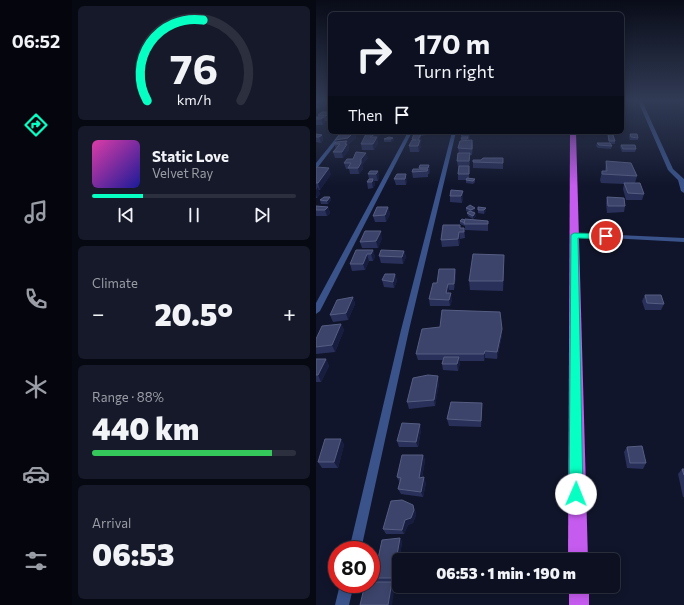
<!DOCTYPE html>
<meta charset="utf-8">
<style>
body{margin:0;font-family:Commissioner,sans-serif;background:#151929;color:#f1f3f6;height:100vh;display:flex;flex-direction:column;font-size:15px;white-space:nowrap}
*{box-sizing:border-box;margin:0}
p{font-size:13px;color:#9a9da5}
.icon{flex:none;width:22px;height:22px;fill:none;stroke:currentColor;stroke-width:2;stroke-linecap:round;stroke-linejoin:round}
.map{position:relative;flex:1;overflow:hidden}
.side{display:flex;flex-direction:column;gap:6px;padding:6px;background:#070912;width:244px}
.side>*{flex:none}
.hud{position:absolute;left:12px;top:12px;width:296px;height:122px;border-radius:6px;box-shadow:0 2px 10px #0003,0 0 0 1px #2c303e;background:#0c1020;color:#f1f3f6;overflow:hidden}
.speed{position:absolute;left:12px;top:541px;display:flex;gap:8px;font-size:20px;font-weight:700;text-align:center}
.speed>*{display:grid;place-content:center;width:52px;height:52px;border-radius:50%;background:#0c1020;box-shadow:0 2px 10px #0003,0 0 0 1px #2c303e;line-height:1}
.speed .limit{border:6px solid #d22;background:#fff;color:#111}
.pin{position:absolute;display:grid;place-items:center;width:34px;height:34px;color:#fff;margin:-17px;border:2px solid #fff;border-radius:50%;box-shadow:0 1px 4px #0007}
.me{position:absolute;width:44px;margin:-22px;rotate:1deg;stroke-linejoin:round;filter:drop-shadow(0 0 3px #0008)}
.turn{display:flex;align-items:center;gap:14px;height:84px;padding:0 20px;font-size:18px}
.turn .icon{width:52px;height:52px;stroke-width:2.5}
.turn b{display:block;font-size:28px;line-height:34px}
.then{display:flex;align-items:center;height:38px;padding:0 20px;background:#0003;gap:8px;font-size:15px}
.big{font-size:30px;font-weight:800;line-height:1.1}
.side .tile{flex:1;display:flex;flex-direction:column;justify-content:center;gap:6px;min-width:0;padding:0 14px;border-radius:6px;background:#151929}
.side .dial{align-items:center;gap:0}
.dial svg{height:104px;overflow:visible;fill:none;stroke:#2c303e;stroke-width:7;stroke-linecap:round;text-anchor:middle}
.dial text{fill:#f1f3f6;stroke:none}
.song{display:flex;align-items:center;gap:12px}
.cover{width:48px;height:48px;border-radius:6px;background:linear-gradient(135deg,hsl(320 70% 55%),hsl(240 70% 35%))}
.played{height:4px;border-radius:2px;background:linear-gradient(90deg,#06ffc2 25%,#2c303e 25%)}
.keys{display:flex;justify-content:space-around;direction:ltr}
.heat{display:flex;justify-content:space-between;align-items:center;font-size:22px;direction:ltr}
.charge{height:6px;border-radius:3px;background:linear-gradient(90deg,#34c759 88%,#2c303e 0)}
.trip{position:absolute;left:76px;top:553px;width:228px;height:40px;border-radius:6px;background:#0c1020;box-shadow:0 2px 10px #0003,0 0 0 1px #2c303e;font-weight:800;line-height:40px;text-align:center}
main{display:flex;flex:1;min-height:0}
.menu{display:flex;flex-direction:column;width:72px;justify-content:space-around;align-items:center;background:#05060d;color:#9a9da5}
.menu .icon{width:28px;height:28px}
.menu .selected{color:#06ffc2}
.menu b{font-size:18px;color:#f1f3f6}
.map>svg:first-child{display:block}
</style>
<main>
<nav class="menu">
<b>06:52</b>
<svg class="icon selected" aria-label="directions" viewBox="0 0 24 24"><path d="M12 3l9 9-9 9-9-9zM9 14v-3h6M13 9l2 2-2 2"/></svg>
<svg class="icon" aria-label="music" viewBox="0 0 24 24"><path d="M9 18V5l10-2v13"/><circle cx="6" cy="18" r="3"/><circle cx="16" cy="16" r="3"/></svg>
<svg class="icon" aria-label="phone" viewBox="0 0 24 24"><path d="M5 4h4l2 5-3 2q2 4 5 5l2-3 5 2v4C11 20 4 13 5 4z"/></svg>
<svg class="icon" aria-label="climate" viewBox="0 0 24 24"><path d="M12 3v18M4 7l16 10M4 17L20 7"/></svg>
<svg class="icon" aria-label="car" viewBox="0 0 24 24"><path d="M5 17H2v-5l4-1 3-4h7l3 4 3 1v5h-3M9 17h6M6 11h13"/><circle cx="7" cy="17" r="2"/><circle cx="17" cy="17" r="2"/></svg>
<svg class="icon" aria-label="filters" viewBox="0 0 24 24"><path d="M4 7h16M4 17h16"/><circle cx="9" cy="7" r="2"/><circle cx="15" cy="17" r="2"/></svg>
</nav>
<section class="side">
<div class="tile dial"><svg viewBox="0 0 100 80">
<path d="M14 69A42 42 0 1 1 86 69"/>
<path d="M14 69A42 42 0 0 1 57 7" stroke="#06ffc2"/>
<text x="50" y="56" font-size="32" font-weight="700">76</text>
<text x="50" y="72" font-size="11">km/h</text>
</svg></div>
<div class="tile">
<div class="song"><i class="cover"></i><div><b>Static Love</b><p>Velvet Ray</p></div></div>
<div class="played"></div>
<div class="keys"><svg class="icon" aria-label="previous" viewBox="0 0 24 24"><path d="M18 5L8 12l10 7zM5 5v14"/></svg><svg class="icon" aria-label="pause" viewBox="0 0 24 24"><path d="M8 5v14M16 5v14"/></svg><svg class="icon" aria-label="next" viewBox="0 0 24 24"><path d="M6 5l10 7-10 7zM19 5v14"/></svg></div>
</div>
<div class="tile"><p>Climate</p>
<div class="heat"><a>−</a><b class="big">20.5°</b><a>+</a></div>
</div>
<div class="tile"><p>Range · 88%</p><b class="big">440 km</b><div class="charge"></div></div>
<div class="tile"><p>Arrival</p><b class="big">06:53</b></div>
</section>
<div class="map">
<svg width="368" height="605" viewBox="0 0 368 605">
<rect width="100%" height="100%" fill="#10152b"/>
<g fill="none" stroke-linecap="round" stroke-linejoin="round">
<g fill="#3a538b" fill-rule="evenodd">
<path d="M322,101H326L357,169L368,179V193L365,191L362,180L352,170Z"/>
<path d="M25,132H29L2,167L0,168V163Z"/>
<path d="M92,132H96L4,311L0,314V303Z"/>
<path d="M136,132H140L93,330L45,550H33L85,330Z"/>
<path d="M258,233L368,238V242L256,236V234Z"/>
<path d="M24,584H38L33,605H19Z"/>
</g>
<g fill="#c65bf0" fill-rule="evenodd">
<path d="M254,132H260L272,560H252Z"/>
<rect x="253" y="586" width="20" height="19"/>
</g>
</g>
<g fill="#293059">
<path d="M0,101H6L7,105L3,108H0Z"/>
<path d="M8,101H14V106L9,105Z"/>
<path d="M14,112L12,121H9V122L7,125H0V117H2V115Z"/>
<path d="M38,132L40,138L33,144H32L33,150L27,158H19L17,152L20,149L18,144L20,142Z"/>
<path d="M100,132H110V135L107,136H105V146L103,152H94L93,146L96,141V139L101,134Z"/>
<path d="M154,132V136L153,140H156L157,146L156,155H154L153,178L159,179V182L157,184L150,183V180H142V174L143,167H142L141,161L143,153L142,148L145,141V135Z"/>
<path d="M65,133L61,139L62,143L58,150H46L45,144Z"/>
<path d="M0,134L6,135L7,140L5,143L0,142Z"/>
<path d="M292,134L299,141V144H294L296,146L295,149L282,148L280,146L281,143H293L292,137Z"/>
<path d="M314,134L322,138V140H314L313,137Z"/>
<path d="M77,138L78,140L75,142H68V139Z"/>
<path d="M305,145L320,149L319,152H306L304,147Z"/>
<path d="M52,158L46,165L47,169L43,174H34L33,169H30L28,163Z"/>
<path d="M187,158V169L157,168V162L165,160Z"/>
<path d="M290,161L321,176L319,183L328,194L326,200H310L307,189L308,184L285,183L284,180L286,171H289Z"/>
<path d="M113,165L114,171L113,174H112V177L97,178L96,172L103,169V168Z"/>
<path d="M0,168L15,174L4,190H2L4,194L1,198H0Z"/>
<path d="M62,171L63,177L62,181H58L59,185L57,188L52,189L51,182L53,179L52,174Z"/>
<path d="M81,174L91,180L90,185H80L78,179Z"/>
<path d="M147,191V197L146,203L134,202V196Z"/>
<path d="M14,197L15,200L12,204H5L4,200Z"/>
<path d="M291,197L309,206L308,212L291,213L290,203Z"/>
<path d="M0,206L12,207L14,213L11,216H0Z"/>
<path d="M72,207L74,214L70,222H59L57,216Z"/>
<path d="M162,207L170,211L168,214L162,213Z"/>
<path d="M150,208H159V211L157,212L160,216L157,219L152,216L151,213L152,212L150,211Z"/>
<path d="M149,220L172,221V231L149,230V226L144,224V221Z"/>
<path d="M144,228H148L149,238L144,239L143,246L126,247L125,240Z"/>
<path d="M66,238L62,248H46L44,242Z"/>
<path d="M57,250L59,257L57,261H53L49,270L36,271L34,264Z"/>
<path d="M88,251L90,257L87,264L65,263L63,256Z"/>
<path d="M188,265L187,291L154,290L153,281Z"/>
<path d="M139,269L140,276L138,290H133V293L136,300L134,306H114L113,299L121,283Z"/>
<path d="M79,274L81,281L78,288L68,287L66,280Z"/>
<path d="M329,295L348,304L345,310H329L326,301Z"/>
<path d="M37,297L39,304L32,320L17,322L14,315Z"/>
<path d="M25,324L28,330L19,352L0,354V339Z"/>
<path d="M186,335L181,359L169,358L168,361H143L144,363L142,371L127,370L126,364L127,360H102L100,354Z"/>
<path d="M0,359H10L13,366L5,382H0Z"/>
<path d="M123,383L119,406L93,409L91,402Z"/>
<path d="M166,403V409L165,427L133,426L131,419Z"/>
<path d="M105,430L102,447H83L81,441Z"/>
<path d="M25,439L28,445L22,468H6L2,462Z"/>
<path d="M311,447L330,463L327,469L311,468L308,452Z"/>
<path d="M107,455L109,460L106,478L110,483L107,497L85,494L82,489L84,483L81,477Z"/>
<path d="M366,469H368V497H367L362,474Z"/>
<path d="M99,510L100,515L97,523L92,525L88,534H70L67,529Z"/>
<path d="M84,538L86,542L80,582H62L58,578Z"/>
</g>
<g fill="#171d3f">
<path d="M2,101H6L7,105L3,108L2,103Z"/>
<path d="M14,112V119L12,121L10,116Z"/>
<path d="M8,117L9,122L7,125L5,119Z"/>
<path d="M38,132L40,138L33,144H32L33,150L27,158L24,144H21L19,140Z"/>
<path d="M61,132H65V133L61,139L62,143L58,150L54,137Z"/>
<path d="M110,132V135L107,136L106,133Z"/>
<path d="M154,132V136L153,140V134Z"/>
<path d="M105,134L106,140L105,142V146L103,152L102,146V140Z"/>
<path d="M6,135L7,140L5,143L3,137Z"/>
<path d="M77,138L78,140L75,142V139Z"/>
<path d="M50,153L52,158L46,165L47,169L43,174L42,168L45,159Z"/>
<path d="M113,165L114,171L113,174L112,168Z"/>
<path d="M13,168L15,174L4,190L2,183Z"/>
<path d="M62,171L63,177L62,181L60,174Z"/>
<path d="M90,174L91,180L90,185L89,179Z"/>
<path d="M57,179L59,185L57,188L56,182Z"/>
<path d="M2,187L4,194L1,198L0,195V190Z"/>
<path d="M147,191V197L146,203L145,196Z"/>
<path d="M14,197L15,200L12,204L11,201Z"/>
<path d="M12,207L14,213L11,216L9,210Z"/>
<path d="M72,207L74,214L70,222L69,215Z"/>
<path d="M159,208V211L155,213V210Z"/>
<path d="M170,208V211L168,214V210Z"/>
<path d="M159,213L160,216L157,219V216Z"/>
<path d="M65,231L66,238L62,248L60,241Z"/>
<path d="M143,232L144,239L143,246L142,239Z"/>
<path d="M57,250L59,257L57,261L55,254Z"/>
<path d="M88,251L90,257L87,264L86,257Z"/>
<path d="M51,254L53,261L49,270L47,264Z"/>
<path d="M139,269L140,276L138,290V284Z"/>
<path d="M79,274L81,281L78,288L77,282Z"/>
<path d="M132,284L133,290L131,300L130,293Z"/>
<path d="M135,293L136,300L134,306L133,300Z"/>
<path d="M37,297L39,304L32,320L30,313Z"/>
<path d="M25,324L28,330L19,352L16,345Z"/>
<path d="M186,329V335L181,359V352Z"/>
<path d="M169,351V358L168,361V354Z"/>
<path d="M143,357L144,363L142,371L141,364Z"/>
<path d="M10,359L13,366L5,382L2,375Z"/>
<path d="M122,376L123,383L119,406L118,400Z"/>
<path d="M104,424L105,430L102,447L100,442Z"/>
<path d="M25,439L28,445L22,468L18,462Z"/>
<path d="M107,455L109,460L105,483L103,478Z"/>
<path d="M108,477L110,483L107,497L105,492Z"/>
<path d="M97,505L99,510L100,515L97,523L92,525L88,534L86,530L89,520Z"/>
<path d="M84,538L86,542L80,582L77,578Z"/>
<path d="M76,582L79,586L76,605H72Z"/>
</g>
<g fill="#3c446b" stroke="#555d82">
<path d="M0,101H4L2,103H0Z"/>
<path d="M6,112H14L10,116L2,115Z"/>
<path d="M0,117H8L5,119H0Z"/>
<path d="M26,132H38L32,138L19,140Z"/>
<path d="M51,132H61L59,134L54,137H61L57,144H45Z"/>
<path d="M100,132H109L106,133Z"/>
<path d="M146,132H154L153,134L145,135Z"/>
<path d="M0,134L6,135L3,137H0Z"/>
<path d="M98,134H105L102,140H104L102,146H93L96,140H100L96,139Z"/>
<path d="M292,134L297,135L299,141H293Z"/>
<path d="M314,134H321L322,138L315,137Z"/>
<path d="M73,137L77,138L75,139H68Z"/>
<path d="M146,137H152L151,139H145Z"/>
<path d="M156,140V149L142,148L144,141Z"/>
<path d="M31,141L29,144H31L26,152H17L24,144H18L20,142Z"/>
<path d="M281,143H294L296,146L283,145Z"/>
<path d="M305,145H319L320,149H307Z"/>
<path d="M40,152L50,153L45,159V163L42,168H32L35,163H28L31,159H37Z"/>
<path d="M142,153H154L153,161H141Z"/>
<path d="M167,158H187V163L157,162V160H165Z"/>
<path d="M290,161L315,163L321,176L286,174V171H291Z"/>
<path d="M104,165H113L112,168H103Z"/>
<path d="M143,166H153V174H142Z"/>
<path d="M1,167L13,168L2,183H0V168Z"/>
<path d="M97,169H112L111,171L96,172Z"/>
<path d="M54,171H62L60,174H52Z"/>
<path d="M81,174H90L89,179H78Z"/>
<path d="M151,178L159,179L157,181L150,180Z"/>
<path d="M53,179H57L56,182H51Z"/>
<path d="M308,183H324L328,194L312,193Z"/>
<path d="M135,190L147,191L145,196H134Z"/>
<path d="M8,197H14L11,201L4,200Z"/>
<path d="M291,197L308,198L309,206H292Z"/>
<path d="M154,205L159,208L155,210L150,208Z"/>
<path d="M0,206L12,207L9,210H0Z"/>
<path d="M61,207H72L69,215L57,216Z"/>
<path d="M162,207L170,208L168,210H162Z"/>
<path d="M154,211L159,213L157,216L151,213Z"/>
<path d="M146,219L149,220V223L144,221Z"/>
<path d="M149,219L172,221V224H148Z"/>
<path d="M127,225H144V228H148V232H143L142,239L125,240Z"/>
<path d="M49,231H65L60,241L44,242Z"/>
<path d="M40,250H57L55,254H51L47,264H34Z"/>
<path d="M65,250L88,251L86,257L63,256Z"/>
<path d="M157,254L188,255L187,281H153Z"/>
<path d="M123,269H139L138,284H132L130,293H135L133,300L113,299L117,283H121Z"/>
<path d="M69,274H79L77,282L66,280Z"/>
<path d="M329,295H345L348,304L331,303Z"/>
<path d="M37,297L30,313L14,315L21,300Z"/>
<path d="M126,310L184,312L186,329L181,352L169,351L168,354H100L106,329L124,327Z"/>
<path d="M25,324L16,345L0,347V339L6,326Z"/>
<path d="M128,357H143L141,364H126Z"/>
<path d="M0,359H10L2,375H0Z"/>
<path d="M112,375L122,376L118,400L91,402L97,378Z"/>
<path d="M135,402L166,403L165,421L131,419Z"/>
<path d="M86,423L104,424L100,442L81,441Z"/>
<path d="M9,439H25L18,462H2Z"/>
<path d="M326,446L330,463H314L311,447Z"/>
<path d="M86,455H107L103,478L108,477L105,492L82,489L85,478L81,477Z"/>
<path d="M366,469H368V475Z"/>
<path d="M86,500L97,505L98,510L95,518L89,520L86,530L67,529L75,501Z"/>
<path d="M84,538L77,578H58L66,540Z"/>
<path d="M55,582H76L72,605H44L49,584H55Z"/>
</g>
<linearGradient id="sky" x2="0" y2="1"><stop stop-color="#090c18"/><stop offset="0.54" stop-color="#313b55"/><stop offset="1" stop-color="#313b55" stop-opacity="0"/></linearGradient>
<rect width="368" height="186" fill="url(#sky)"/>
<path fill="#06ffc2" stroke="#04a67e" d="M258,233L290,234L294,236L290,239L262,238L267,494L265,499L260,501L255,499L253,494L255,235Z"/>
</svg>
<div class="speed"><div class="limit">80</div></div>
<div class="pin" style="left:290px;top:236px;background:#d93025"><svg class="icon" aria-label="arrive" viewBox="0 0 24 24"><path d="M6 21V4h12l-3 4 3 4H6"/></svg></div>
<svg class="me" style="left:260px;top:494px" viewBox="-20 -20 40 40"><circle r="19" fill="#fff"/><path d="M0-13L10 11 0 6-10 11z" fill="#06ffc2"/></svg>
<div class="trip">06:53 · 1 min · 190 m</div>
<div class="hud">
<div class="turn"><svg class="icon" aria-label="right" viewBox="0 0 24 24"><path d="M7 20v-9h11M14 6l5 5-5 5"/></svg><div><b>170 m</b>Turn right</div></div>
<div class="then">Then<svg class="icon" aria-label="arrive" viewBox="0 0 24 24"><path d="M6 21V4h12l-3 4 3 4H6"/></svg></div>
</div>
</div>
</main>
